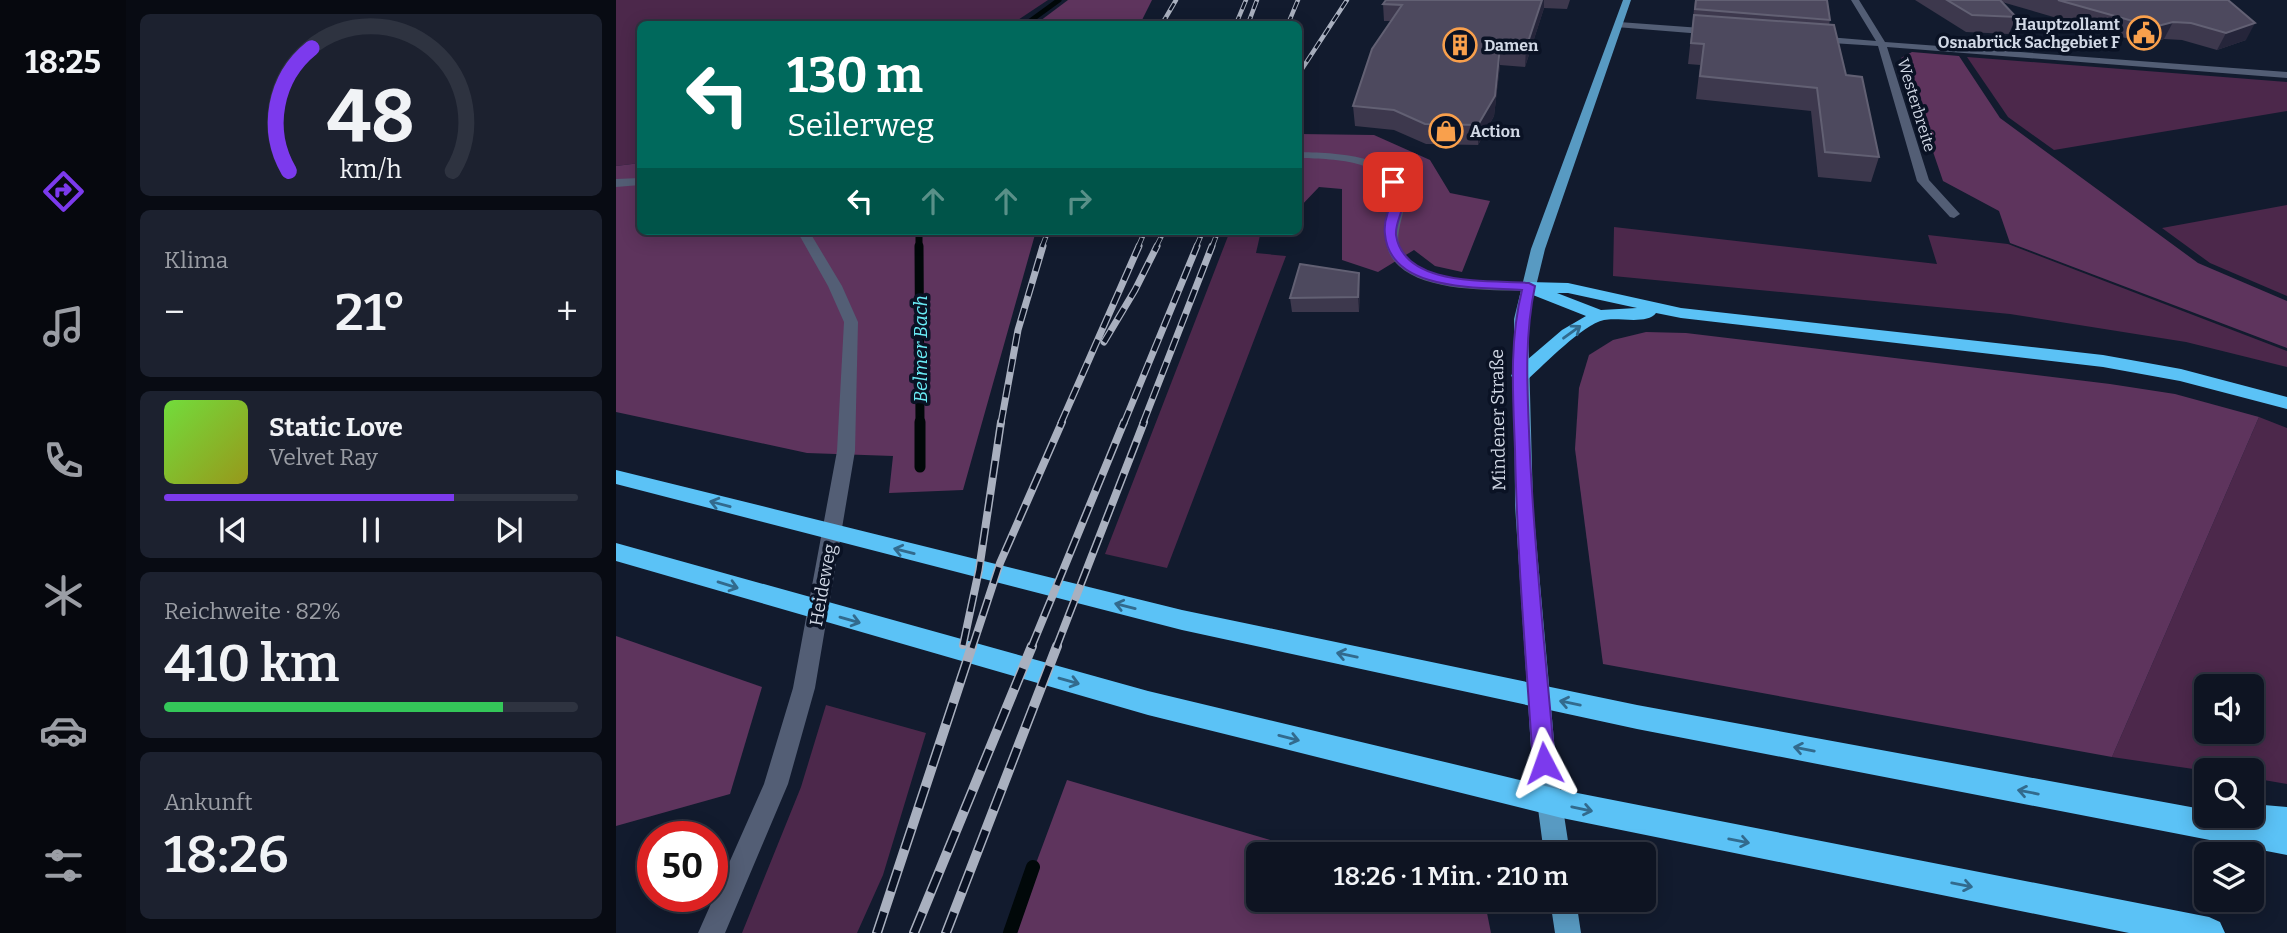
<!DOCTYPE html>
<html lang="de">
<meta charset="utf-8">
<style>
body{margin:0;font-family:Bitter,serif;background:#1c212f;color:#f1f3f6;height:100vh;display:flex;flex-direction:column;font-size:26px;white-space:nowrap}
*{box-sizing:border-box;margin:0}
p{font-size:23px;color:#9b9ea5}
.icon{flex:none;width:38px;height:38px;fill:none;stroke:currentColor;stroke-width:2;stroke-linecap:round;stroke-linejoin:round}
.map{position:relative;flex:1;overflow:hidden}
.details{display:flex;flex-direction:column;gap:14px;padding:14px;background:#080b13;width:490px}
.details>*{flex:none}
.top-card{position:absolute;left:21px;top:21px;width:665px;height:214px;border-radius:10px;box-shadow:0 4px 18px #0003,0 0 0 2px #2e3340;background:#00695c;color:#fff;overflow:hidden}
.controls{position:absolute;left:1578px;top:674px;display:grid;gap:14px}
.controls a{display:grid;place-items:center;width:70px;height:70px;border-radius:10px;background:#0e1422;box-shadow:0 4px 18px #0003,0 0 0 2px #2e3340;font-size:35px}
.speed{position:absolute;left:21px;top:821px;display:flex;gap:14px;font-size:35px;font-weight:700;text-align:center}
.speed>*{display:grid;place-content:center;width:91px;height:91px;border-radius:50%;background:#0e1422;box-shadow:0 4px 18px #0003,0 0 0 2px #2e3340;line-height:1}
.speed .limit{border:10px solid #d22;background:#fff;color:#111}
.pin{position:absolute;display:grid;place-items:center;width:60px;height:60px;color:#fff;margin:-30px;border-radius:14px;box-shadow:0 4px 10px #0006}
.me{position:absolute;width:77px;margin:-38px;rotate:356deg;stroke-linejoin:round;filter:drop-shadow(0 0 5px #0008)}
.turn{display:flex;align-items:center;gap:24px;height:147px;padding:0 35px;font-size:32px}
.turn .icon{width:91px;height:91px;stroke-width:2.5}
.turn b{display:block;font-size:49px;line-height:60px}
.lanes{display:flex;align-items:center;height:66px;padding:0 35px;background:#0003;justify-content:center;gap:35px;direction:ltr}
.lanes .off{opacity:.35}
.big{font-size:52px;font-weight:600;line-height:1.1}
.details .tile{flex:1;display:flex;flex-direction:column;justify-content:center;gap:10px;min-width:0;padding:0 24px;border-radius:10px;background:#1c212f}
.details .dial{align-items:center;gap:0}
.dial svg{height:182px;overflow:visible;fill:none;stroke:#2e3340;stroke-width:7;stroke-linecap:round;text-anchor:middle}
.dial text{fill:#f1f3f6;stroke:none}
.song{display:flex;align-items:center;gap:21px}
.cover{width:84px;height:84px;border-radius:10px;background:linear-gradient(135deg,hsl(100 70% 55%),hsl(60 70% 35%))}
.played{height:7px;border-radius:4px;background:linear-gradient(90deg,#7c3aed 70%,#2e3340 70%)}
.keys{display:flex;justify-content:space-around;direction:ltr}
.heat{display:flex;justify-content:space-between;align-items:center;font-size:38px;direction:ltr}
.charge{height:10px;border-radius:5px;background:linear-gradient(90deg,#34c759 82%,#2e3340 0)}
.trip{position:absolute;left:630px;top:842px;width:410px;height:70px;border-radius:10px;background:#0e1422;box-shadow:0 4px 18px #0003,0 0 0 2px #2e3340;font-weight:600;line-height:70px;text-align:center}
main{display:flex;flex:1;min-height:0}
.menu{display:flex;flex-direction:column;width:126px;justify-content:space-around;align-items:center;background:#06080e;color:#9b9ea5}
.menu .icon{width:49px;height:49px}
.menu .active{color:#7c3aed}
.menu b{font-size:32px;color:#f1f3f6}
.map>svg:first-child{display:block}
</style>
<main>
<nav class="menu">
<b>18:25</b>
<svg class="icon active" aria-label="directions" viewBox="0 0 24 24"><path d="M12 3l9 9-9 9-9-9zM9 14v-3h6M13 9l2 2-2 2"/></svg>
<svg class="icon" aria-label="music" viewBox="0 0 24 24"><path d="M9 18V5l10-2v13"/><circle cx="6" cy="18" r="3"/><circle cx="16" cy="16" r="3"/></svg>
<svg class="icon" aria-label="phone" viewBox="0 0 24 24"><path d="M5 4h4l2 5-3 2q2 4 5 5l2-3 5 2v4C11 20 4 13 5 4z"/></svg>
<svg class="icon" aria-label="climate" viewBox="0 0 24 24"><path d="M12 3v18M4 7l16 10M4 17L20 7"/></svg>
<svg class="icon" aria-label="car" viewBox="0 0 24 24"><path d="M5 17H2v-5l4-1 3-4h7l3 4 3 1v5h-3M9 17h6M6 11h13"/><circle cx="7" cy="17" r="2"/><circle cx="17" cy="17" r="2"/></svg>
<svg class="icon" aria-label="filters" viewBox="0 0 24 24"><path d="M4 7h16M4 17h16"/><circle cx="9" cy="7" r="2"/><circle cx="15" cy="17" r="2"/></svg>
</nav>
<section class="details">
<div class="tile dial"><svg viewBox="0 0 100 80">
<path d="M14 69A42 42 0 1 1 86 69"/>
<path d="M14 69A42 42 0 0 1 24 15" stroke="#7c3aed"/>
<text x="50" y="56" font-size="32" font-weight="700">48</text>
<text x="50" y="72" font-size="11">km/h</text>
</svg></div>
<div class="tile"><p>Klima</p>
<div class="heat"><a>−</a><b class="big">21°</b><a>+</a></div>
</div>
<div class="tile">
<div class="song"><i class="cover"></i><div><b>Static Love</b><p>Velvet Ray</p></div></div>
<div class="played"></div>
<div class="keys"><svg class="icon" aria-label="previous" viewBox="0 0 24 24"><path d="M18 5L8 12l10 7zM5 5v14"/></svg><svg class="icon" aria-label="pause" viewBox="0 0 24 24"><path d="M8 5v14M16 5v14"/></svg><svg class="icon" aria-label="next" viewBox="0 0 24 24"><path d="M6 5l10 7-10 7zM19 5v14"/></svg></div>
</div>
<div class="tile"><p>Reichweite · 82%</p><b class="big">410 km</b><div class="charge"></div></div>
<div class="tile"><p>Ankunft</p><b class="big">18:26</b></div>
</section>
<div class="map">
<svg width="1671" height="933" viewBox="0 0 1671 933">
<rect width="100%" height="100%" fill="#121b2e"/>
<g fill="#4c284b" fill-rule="evenodd">
<path d="M0,0H432L396,24H24V163L0,166Z"/>
<path d="M1351,57L1671,82V111L1438,150L1392,117Z"/>
<path d="M1671,205V296L1594,263L1546,228Z"/>
<path d="M998,227L1321,264L1312,235L1392,244L1671,351V367L1570,342L1394,314L997,276Z"/>
<path d="M614,231H645L640,253L670,256L551,568L489,554Z"/>
<path d="M1643,417L1671,428V784L1636,778V770L1591,771L1496,757ZM1591,686H1636V732H1591Z"/>
<path d="M210,705L310,733L267,875L241,933H126L185,787Z"/>
</g>
<g fill="#5e345d">
<path d="M452,0H536L524,24H420Z"/>
<path d="M1296,52L1343,56L1384,118L1582,263L1671,301V348L1394,243L1383,211L1327,181L1285,58Z"/>
<path d="M683,134L758,135L814,160L834,193L874,201L846,272L819,266L798,250L762,272L726,260V189L703,187L683,208Z"/>
<path d="M24,163V231H420L347,490L273,493L277,456L191,453L0,412V166Z"/>
<path d="M1030,332L1070,333L1494,384L1559,394L1643,417L1496,757L987,664L959,449L963,388L973,355L997,340Z"/>
<path d="M0,636L146,687L114,794L0,826Z"/>
<path d="M451,780L702,854H642V900H857L869,903L875,933H394Z"/>
</g>
<g fill="none" stroke-linecap="round" stroke-linejoin="round">
<path stroke="#010809" stroke-width="5" d="M410,24L443,0"/>
<path stroke="#010809" stroke-width="7" d="M303,231V247"/>
<path stroke="#010809" stroke-width="9" d="M303,246L304,423"/>
<path stroke="#010809" stroke-width="11" d="M304,422V467"/>
<path stroke="#010809" stroke-width="14" d="M394,933L417,867"/>
<g fill="#535e75" fill-rule="evenodd">
<path d="M1235,0H1243L1269,42L1671,72V78L1271,47L1313,180L1344,214L1338,218L1334,217L1301,181L1262,46L1200,42L1196,39L1200,36L1260,41Z"/>
<path d="M1003,22L1099,29L1103,32L1099,35L1000,27Z"/>
<path d="M682,152C718,153 793,153 788,206C786,225 775,241 790,257C813,284 880,282 913,283L920,287L913,291C876,290 811,292 783,266C762,246 773,229 776,206C781,158 714,159 682,158Z"/>
<path d="M0,179L24,178V185L0,187Z"/>
<path d="M181,231H193L226,286L242,322L239,451L199,688L172,784L109,933H82L148,784L177,688L221,451L228,322L212,286Z"/>
</g>
<g fill="#589ac2" fill-rule="evenodd">
<path d="M1007,0H1015L929,249L912,319L917,505L940,763L954,854H928L916,763L899,505L898,319L915,249Z"/>
<path d="M934,900H960L965,933H939Z"/>
</g>
<g fill="#5bc2f6" fill-rule="evenodd">
<path d="M913,282L952,283L1065,308L1487,355L1565,369L1671,397V409L1564,381L1487,367L1065,318L1040,313C1031,325 1003,317 988,320C966,325 929,364 911,380L904,382L895,376L897,372L946,330L970,316L907,291L905,287L907,283ZM941,293H952L1021,308L985,310Z"/>
<path d="M0,470L566,610L1021,705L1591,810V816H1636V804L1671,807V855L1021,729L566,630L0,484Z"/>
<path d="M0,543L532,691L946,790L1593,917L1604,922L1609,933H1513L946,818L532,715L0,561Z"/>
</g>
<defs>
<g id="rail-far4">
<path d="M546,24L560,0"/>
<path d="M620,24L630,0"/>
<path d="M632,24L641,0"/>
<path d="M672,24L682,0"/>
<path d="M682,75L731,0"/>
</g>
<g id="rail-far3">
<path d="M426,247L432,231"/>
<path d="M522,247L529,231"/>
<path d="M540,247L548,231"/>
<path d="M580,247L587,231"/>
<path d="M596,247L602,231"/>
</g>
<g id="rail-far2">
<path d="M488,342L519,290L541,246"/>
<path d="M385,423L402,330L427,246"/>
<path d="M445,423L523,246"/>
<path d="M508,423L581,246"/>
<path d="M527,423L596,246"/>
</g>
<g id="rail-far1">
<path d="M347,645L363,570L385,422"/>
<path d="M356,648L384,563L446,422"/>
<path d="M415,648L508,422"/>
<path d="M440,648L528,422"/>
</g>
<g id="rail">
<path d="M261,933L356,646"/>
<path d="M298,933L416,646"/>
<path d="M330,933L441,646"/>
</g>
</defs>
<use href="#rail-far4" stroke="#a9b0bf" stroke-width="4.5"/>
<use href="#rail-far3" stroke="#a9b0bf" stroke-width="5"/>
<use href="#rail-far2" stroke="#a9b0bf" stroke-width="7"/>
<use href="#rail-far1" stroke="#a9b0bf" stroke-width="8"/>
<use href="#rail" stroke="#a9b0bf" stroke-width="10"/>
<use href="#rail-far4" stroke="#0a1224" stroke-width="2.5" stroke-dasharray="8" stroke-linecap="butt"/>
<use href="#rail-far3" stroke="#0a1224" stroke-width="3.5" stroke-dasharray="10" stroke-linecap="butt"/>
<use href="#rail-far2" stroke="#0a1224" stroke-width="4.5" stroke-dasharray="13" stroke-linecap="butt"/>
<use href="#rail-far1" stroke="#0a1224" stroke-width="5" stroke-dasharray="17" stroke-linecap="butt"/>
<use href="#rail" stroke="#0a1224" stroke-width="7" stroke-dasharray="22" stroke-linecap="butt"/>
</g>
<g fill="#3d384d">
<path d="M770,0H954L951,9L928,8L909,67L884,65L878,116L862,145L810,144L778,130L739,126L737,106L775,21H768L767,4Z"/>
<path d="M1079,0H1211L1214,20L1213,25L1230,75L1263,157L1255,182L1202,177L1195,111L1080,99L1084,65L1072,64Z"/>
<path d="M1299,0H1612L1630,40L1601,50L1566,40L1548,39L1530,44L1386,2L1400,17L1393,34L1350,32Z"/>
<path d="M744,287L743,312H676L674,298Z"/>
</g>
<g fill="#25253a">
<path d="M926,0H928V8L909,67L910,48Z"/>
<path d="M1557,22L1548,39L1530,44L1538,27Z"/>
<path d="M1639,23L1630,40L1601,50L1610,33Z"/>
<path d="M884,46V65L878,116L862,145V125Z"/>
<path d="M743,273L744,287L743,312L742,297Z"/>
</g>
<g fill="#4d495e" stroke="#626073" stroke-width="2">
<path d="M770,0H926L910,48L884,46L879,96L862,125L809,124L778,110L737,106L756,49L786,5L767,4Z"/>
<path d="M1080,0H1211L1214,20L1079,9Z"/>
<path d="M1331,0H1384L1400,17L1356,15Z"/>
<path d="M1442,0H1612L1639,23L1610,33L1575,23L1557,22L1538,27Z"/>
<path d="M1078,15L1218,25L1230,75L1246,77L1263,157L1209,152L1201,88L1084,76L1088,44L1075,43Z"/>
<path d="M684,264L743,273L742,297L674,298Z"/>
</g>
<defs><path id="oneway-shaft" d="M-6 0H5M1.5-3L5.5 0L1.5 3" fill="none" stroke-width="1.6" stroke-linecap="round" stroke-linejoin="round" transform="scale(1.75)"/></defs>
<g stroke="#326a8d">
<use href="#oneway-shaft" transform="translate(956 332) rotate(-36)"/>
<use href="#oneway-shaft" transform="translate(104 504) rotate(-165)"/>
<use href="#oneway-shaft" transform="translate(288 551) rotate(-166)"/>
<use href="#oneway-shaft" transform="translate(112 585) rotate(17)"/>
<use href="#oneway-shaft" transform="translate(509 606) rotate(-166)"/>
<use href="#oneway-shaft" transform="translate(234 620) rotate(16)"/>
<use href="#oneway-shaft" transform="translate(731 655) rotate(-168)"/>
<use href="#oneway-shaft" transform="translate(453 681) rotate(16)"/>
<use href="#oneway-shaft" transform="translate(954 703) rotate(-168)"/>
<use href="#oneway-shaft" transform="translate(673 738) rotate(14)"/>
<use href="#oneway-shaft" transform="translate(1188 749) rotate(-169)"/>
<use href="#oneway-shaft" transform="translate(1412 792) rotate(-169)"/>
<use href="#oneway-shaft" transform="translate(966 809) rotate(12)"/>
<use href="#oneway-shaft" transform="translate(1123 841) rotate(11)"/>
<use href="#oneway-shaft" transform="translate(1346 885) rotate(11)"/>
</g>
<path fill="#7c3aed" stroke="#51269a" stroke-width="2" d="M777,179L783,182C785,189 788,196 787,203C786,214 779,224 780,235C788,287 872,280 913,283L919,286C907,342 912,399 914,456C919,558 930,661 939,763L935,770L928,773L920,770L917,763C910,658 901,554 899,449C897,396 893,342 906,290C862,287 774,292 769,234C766,213 780,210 772,182Z"/>
<defs>
<symbol id="civic-ring" viewBox="-11 -11 22 22"><circle r="9.5" fill="#0a1224" stroke="#f9a04c" stroke-width="1.5"/><path d="M-.6-6.5H3V-4.5H.6V-3L4-1V1h2V6H-6V1h2V-1L-.6-3ZM-1.2 2.5V6h2.4V2.5Z" fill="#f9a04c"/></symbol>
<symbol id="building-ring" viewBox="-11 -11 22 22"><circle r="9.5" fill="#0a1224" stroke="#f9a04c" stroke-width="1.5"/><path d="M-4-6H4V6H1V3H-1V6H-4ZM-2.5-4.3h1.7v1.8h-1.7ZM.8-4.3h1.7v1.8H.8ZM-2.5-1h1.7V.8h-1.7ZM.8-1h1.7V.8H.8Z" fill="#f9a04c"/></symbol>
<symbol id="shop-ring" viewBox="-11 -11 22 22"><circle r="9.5" fill="#0a1224" stroke="#f9a04c" stroke-width="1.5"/><path d="M-5-2.5h2.3a2.7 3.5 0 0 1 5.4 0H5L5.5 6h-11ZM-1.5-2.5h3a1.5 2.3 0 0 0-3 0Z" fill="#f9a04c"/></symbol>
</defs>
<g fill-rule="evenodd">
<use href="#civic-ring" x="1509" y="14" width="38" height="38"/>
<use href="#building-ring" x="825" y="26" width="38" height="38"/>
<use href="#shop-ring" x="811" y="112" width="38" height="38"/>
</g>
<g text-anchor="middle" stroke-width="7" stroke-linejoin="round" paint-order="stroke">
<g font-size="16" font-weight="bold" fill="#d1d8e5" stroke="#0a1224" text-anchor="start">
<text x="1504" y="30" text-anchor="end">Hauptzollamt<tspan x="1504" dy="18">Osnabrück Sachgebiet F</tspan></text>
<text x="868" y="51">Damen</text>
<text x="854" y="137">Action</text>
</g>
<g font-size="16" fill="#d1d8e5" stroke="#0a1224">
<text transform="translate(1301 105) rotate(73)" y="6">Westerbreite</text>
</g>
<g font-size="18" fill="#d1d8e5" stroke="#0a1224">
<text transform="translate(882 420) rotate(-91)" y="6">Mindener Straße</text>
<text transform="translate(207 585) rotate(-80)" y="6">Heideweg</text>
</g>
<g font-size="19" font-style="italic" fill="#6aecf6" stroke="#0a1224">
<text transform="translate(304 349) rotate(-90)" y="7">Belmer Bach</text>
</g>
</g>
</svg>
<div class="controls">
<a><svg class="icon" aria-label="sound" viewBox="0 0 24 24"><path d="M4 9h4l5-4v14l-5-4H4zM17 9q2 3 0 6"/></svg></a>
<a><svg class="icon" aria-label="search" viewBox="0 0 24 24"><circle cx="10" cy="10" r="6"/><path d="M15 15l6 6"/></svg></a>
<a><svg class="icon" aria-label="layers" viewBox="0 0 24 24"><path d="M12 4l9 5-9 5-9-5zM3 14l9 5 9-5"/></svg></a>
</div>
<div class="speed"><div class="limit">50</div></div>
<div class="pin" style="left:777px;top:182px;background:#d93025"><svg class="icon" aria-label="arrive" viewBox="0 0 24 24"><path d="M6 21V4h12l-3 4 3 4H6"/></svg></div>
<svg class="me" style="left:928px;top:763px" viewBox="-20 -20 40 40"><path d="M0-17L14 15 0 8-14 15z" fill="#7c3aed" stroke="#fff" stroke-width="4"/></svg>
<div class="trip">18:26 · 1 Min. · 210 m</div>
<div class="top-card">
<div class="turn"><svg class="icon" aria-label="left" viewBox="0 0 24 24"><path d="M17 20v-9H6M10 6l-5 5 5 5"/></svg><div><b>130 m</b>Seilerweg</div></div>
<div class="lanes"><svg class="icon" aria-label="left" viewBox="0 0 24 24"><path d="M17 20v-9H6M10 6l-5 5 5 5"/></svg><svg class="icon off" aria-label="ahead" viewBox="0 0 24 24"><path d="M12 20V5M6 11l6-6 6 6"/></svg><svg class="icon off" aria-label="ahead" viewBox="0 0 24 24"><path d="M12 20V5M6 11l6-6 6 6"/></svg><svg class="icon off" aria-label="right" viewBox="0 0 24 24"><path d="M7 20v-9h11M14 6l5 5-5 5"/></svg></div>
</div>
</div>
</main>
